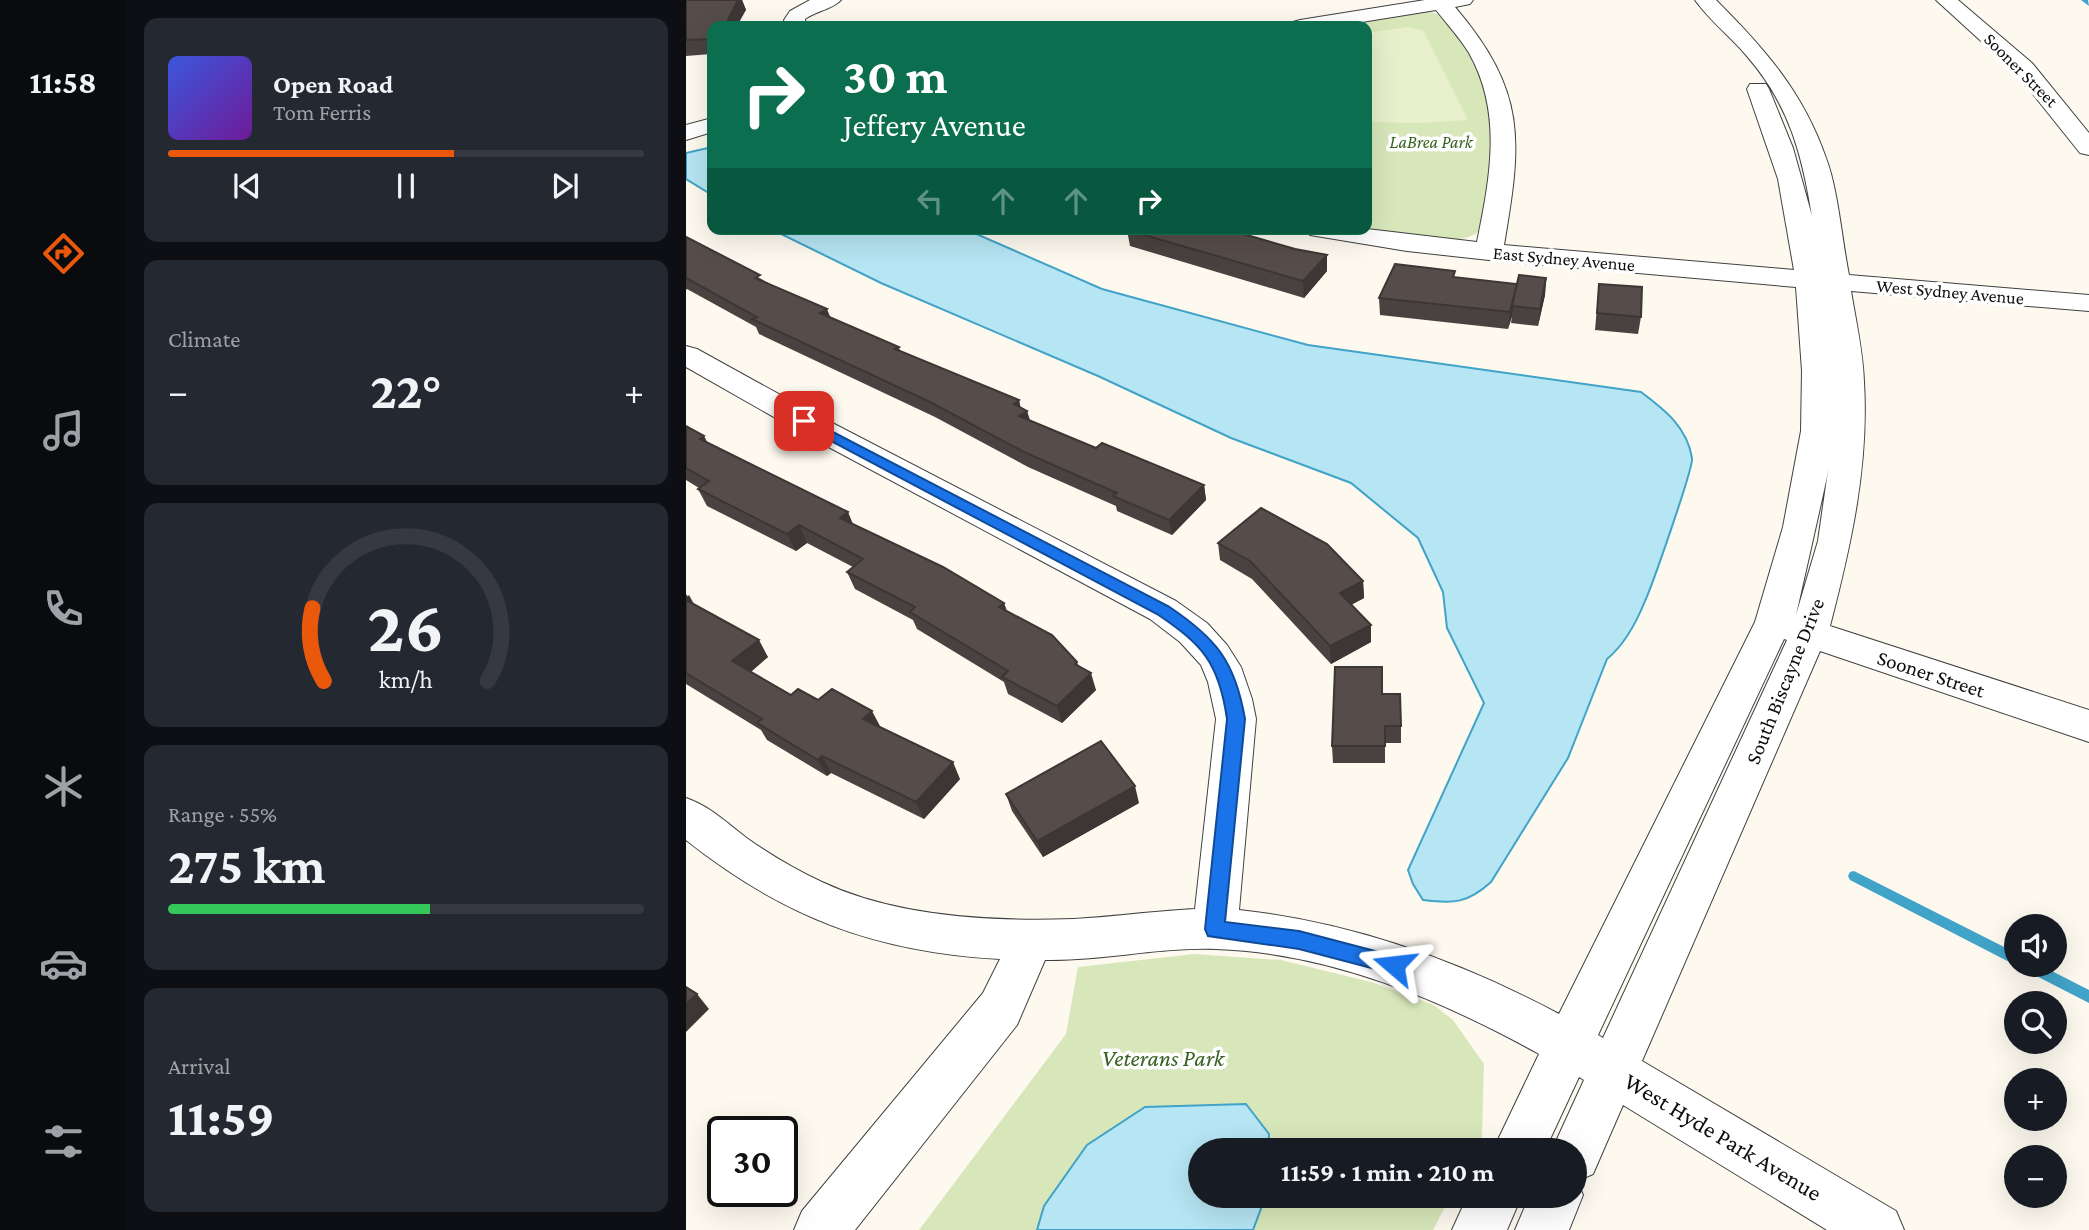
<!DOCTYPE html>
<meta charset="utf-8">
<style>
body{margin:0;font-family:"Crimson Pro",serif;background:#242831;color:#f1f3f6;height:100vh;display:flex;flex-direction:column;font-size:26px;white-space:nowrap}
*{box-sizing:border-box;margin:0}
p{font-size:23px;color:#9ea1a6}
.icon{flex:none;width:38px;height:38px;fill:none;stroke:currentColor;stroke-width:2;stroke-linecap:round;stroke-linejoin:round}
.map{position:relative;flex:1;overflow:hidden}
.panel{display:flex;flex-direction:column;gap:18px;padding:18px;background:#0d0f14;width:560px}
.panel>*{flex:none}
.hud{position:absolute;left:21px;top:21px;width:665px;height:214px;border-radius:14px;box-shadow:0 7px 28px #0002;background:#0b6e4f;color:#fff;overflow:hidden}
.controls{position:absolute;left:1318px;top:914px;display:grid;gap:14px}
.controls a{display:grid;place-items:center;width:63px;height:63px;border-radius:50%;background:#171b24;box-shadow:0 7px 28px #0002;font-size:35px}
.speed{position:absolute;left:21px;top:1116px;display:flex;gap:14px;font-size:35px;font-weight:700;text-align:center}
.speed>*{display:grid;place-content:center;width:91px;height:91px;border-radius:50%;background:#171b24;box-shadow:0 7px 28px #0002;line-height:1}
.speed .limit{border:4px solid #111;border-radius:10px;background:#fff;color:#111}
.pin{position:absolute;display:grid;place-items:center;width:60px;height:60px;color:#fff;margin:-30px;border-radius:14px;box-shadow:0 4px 10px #0006}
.me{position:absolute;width:77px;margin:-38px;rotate:287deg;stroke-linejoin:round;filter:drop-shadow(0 0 5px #0008)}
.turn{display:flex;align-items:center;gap:24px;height:147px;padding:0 21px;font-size:32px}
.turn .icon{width:91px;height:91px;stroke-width:2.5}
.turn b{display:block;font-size:49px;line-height:60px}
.lanes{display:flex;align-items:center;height:66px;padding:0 21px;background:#0003;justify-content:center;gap:35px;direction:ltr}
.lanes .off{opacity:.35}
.big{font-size:52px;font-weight:700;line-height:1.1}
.panel .tile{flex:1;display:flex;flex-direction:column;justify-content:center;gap:10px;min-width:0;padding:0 24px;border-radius:14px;background:#242831}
.panel .dial{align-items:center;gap:0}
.dial svg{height:182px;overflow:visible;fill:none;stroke:#363941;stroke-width:7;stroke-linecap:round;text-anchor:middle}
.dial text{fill:#f1f3f6;stroke:none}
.song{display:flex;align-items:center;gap:21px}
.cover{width:84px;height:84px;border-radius:10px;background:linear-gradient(135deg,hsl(230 70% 55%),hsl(280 70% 35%))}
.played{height:7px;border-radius:4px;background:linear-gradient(90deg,#ea580c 60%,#363941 60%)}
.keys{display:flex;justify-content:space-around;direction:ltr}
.heat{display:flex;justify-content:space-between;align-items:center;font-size:38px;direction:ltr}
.charge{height:10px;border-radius:5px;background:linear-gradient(90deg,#34c759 55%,#363941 0)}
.trip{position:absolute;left:502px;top:1138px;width:399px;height:70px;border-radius:35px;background:#171b24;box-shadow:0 7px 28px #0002;font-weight:700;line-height:70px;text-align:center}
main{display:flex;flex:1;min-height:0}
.dock{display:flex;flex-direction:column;width:126px;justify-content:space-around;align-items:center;background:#090b0e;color:#9ea1a6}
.dock .icon{width:49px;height:49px}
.dock .active{color:#ea580c}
.dock b{font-size:32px;color:#f1f3f6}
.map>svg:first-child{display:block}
</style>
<main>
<nav class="dock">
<b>11:58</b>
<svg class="icon active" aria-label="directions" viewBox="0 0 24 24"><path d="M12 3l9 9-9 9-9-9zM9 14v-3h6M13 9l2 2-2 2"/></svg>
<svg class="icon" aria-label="music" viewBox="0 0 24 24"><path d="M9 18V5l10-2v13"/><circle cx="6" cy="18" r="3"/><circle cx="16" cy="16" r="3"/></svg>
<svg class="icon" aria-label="phone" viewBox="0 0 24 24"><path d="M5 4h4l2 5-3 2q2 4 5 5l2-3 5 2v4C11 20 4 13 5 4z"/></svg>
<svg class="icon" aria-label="climate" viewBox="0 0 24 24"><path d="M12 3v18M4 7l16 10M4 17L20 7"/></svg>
<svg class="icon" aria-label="car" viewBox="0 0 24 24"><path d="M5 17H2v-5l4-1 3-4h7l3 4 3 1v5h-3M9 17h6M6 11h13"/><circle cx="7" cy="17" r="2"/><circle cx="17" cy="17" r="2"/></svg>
<svg class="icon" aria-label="filters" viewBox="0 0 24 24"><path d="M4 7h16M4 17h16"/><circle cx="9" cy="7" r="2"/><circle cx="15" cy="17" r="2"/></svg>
</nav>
<section class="panel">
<div class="tile">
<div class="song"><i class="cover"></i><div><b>Open Road</b><p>Tom Ferris</p></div></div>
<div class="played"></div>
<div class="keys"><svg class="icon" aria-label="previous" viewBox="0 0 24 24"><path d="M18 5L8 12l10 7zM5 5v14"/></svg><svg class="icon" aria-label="pause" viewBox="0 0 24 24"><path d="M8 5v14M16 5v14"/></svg><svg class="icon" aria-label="next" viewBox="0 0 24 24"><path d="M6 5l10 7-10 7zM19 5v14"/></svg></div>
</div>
<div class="tile"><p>Climate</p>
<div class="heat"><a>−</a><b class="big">22°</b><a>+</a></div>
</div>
<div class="tile dial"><svg viewBox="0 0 100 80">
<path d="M14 69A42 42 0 1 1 86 69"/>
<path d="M14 69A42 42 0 0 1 9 37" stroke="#ea580c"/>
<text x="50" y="56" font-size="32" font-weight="700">26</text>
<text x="50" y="72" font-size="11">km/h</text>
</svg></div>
<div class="tile"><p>Range · 55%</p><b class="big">275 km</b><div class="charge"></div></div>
<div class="tile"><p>Arrival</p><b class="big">11:59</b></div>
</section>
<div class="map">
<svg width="1403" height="1230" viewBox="0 0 1403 1230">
<rect width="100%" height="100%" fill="#fef9ef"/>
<g fill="#d8e7ba">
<path d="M741,11L755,15L782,50L804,97L810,143L795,229C776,252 708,233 681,229V26H646Z"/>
<path d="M508,954L595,960L685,982L748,1005L767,1020L798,1064L796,1137L789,1150H514V1195H765L747,1230H233L380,1034L392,967Z"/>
</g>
<path fill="#e7efcb" d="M722,27L737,30L782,120L734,123L681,122V33Z"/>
<g fill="#b6e5f3" stroke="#40a3c7" stroke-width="2">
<path d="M26,147V195L0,179V153Z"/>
<path d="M85,229H279L416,289L622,345L955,392C979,410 1001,427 1006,458C1008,466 966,586 959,601C951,621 938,645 921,659L882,758L805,882C782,903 768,904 737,900L727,884L722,870L798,703L761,628L757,592L732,538L665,483L545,438L412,376L195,283Z"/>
<path d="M560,1104L583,1134L582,1150H514V1195H580L567,1230H351L358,1206L401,1145L459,1107Z"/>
</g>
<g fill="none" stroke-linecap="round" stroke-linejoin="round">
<g fill="#40a3c7" fill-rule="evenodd">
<path d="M1395,0H1402L1403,6Z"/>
<path d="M1168,871L1330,953V964H1352L1403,990V1003L1164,880L1162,876L1164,872Z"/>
</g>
<defs>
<g id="minor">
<path d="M124,0H155C147,9 130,11 119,19L120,26H100L98,20L104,11Z"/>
<path d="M739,0H787L784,4L769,7C841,92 836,140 818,245L1108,270L1092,179L1061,89L1064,84H1080L1083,89L1107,148L1126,216C1116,154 1103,104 1060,55C1044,36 1023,20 1009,0H1030C1079,49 1117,92 1140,158C1152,189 1156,240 1163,275L1403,295V311L1165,291C1170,321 1177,352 1178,382C1183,466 1165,545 1144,626L1403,710V742L1134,651L956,1061L1210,1211L1218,1230H1141L937,1105L907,1174L891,1181L897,1195L883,1230H829L844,1195H889V1150H866L898,1080L893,1077L859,1150H807L853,1054C754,999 644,953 530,949C473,947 416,961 359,960L331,1025L169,1230H108L116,1211L297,993L314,959C189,952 97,917 0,840V798C24,806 42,824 62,839C85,855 110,870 136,882C210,917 306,922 387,919C427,917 468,911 509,909L530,719L522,682L515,665L494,642L464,619L107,428L0,367V346L11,349L129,414L490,601L521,623L541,645L555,667L566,699L570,719L553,910C665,922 774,961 873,1014L1069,622L1097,527L1115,431L1116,371L1110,287L803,260L721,251L624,235L620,229H681L791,242C804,178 817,113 783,53C774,38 761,24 750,10L651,26H604L607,22L614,20ZM1143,468L1141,478L1132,541L1110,615ZM1098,639L1101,640L917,1038L912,1035Z"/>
<path d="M1250,0H1272L1346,63L1403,133V155L1394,153L1330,73Z"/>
<path d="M26,118V132L0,140V125Z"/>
<path d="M782,1195H836L821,1230H766Z"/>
</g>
</defs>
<use href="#minor" stroke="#414141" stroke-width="2"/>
<use href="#minor" fill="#fff" fill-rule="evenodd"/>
</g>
<g fill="#4a4240">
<path d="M0,0H56L60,10L26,26V60L25,54L0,56Z"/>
<path d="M441,230L609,249L641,255V271L618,298L444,246Z"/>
<path d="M0,237L145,318L213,347L214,351L333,400L334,407L341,411L344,420L410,448L518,485L520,500L486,535L431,511L430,506L342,467L249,417L73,334L70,327L1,289L0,290Z"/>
<path d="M769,271L768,277L831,284L860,278L859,295L852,326L825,323L826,316L822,329L694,315L693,298Z"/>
<path d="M913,284L955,317L952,334L909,330Z"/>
<path d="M0,426L22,443L167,524L318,603L321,612L391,662L392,665L410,690L376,723L322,694L318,682L231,629L227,620L169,589L161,572L167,567L121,543L110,551L21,506L12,489L13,488L0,480Z"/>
<path d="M532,543L677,581L678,598L665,605L685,625V642L645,664L566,579L534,560Z"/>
<path d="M0,594L8,605L82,657L65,672L105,695L132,700L194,727L274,779L238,819L145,773L141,776L81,740L75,730L0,684Z"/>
<path d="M696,694L715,726V743H699V763H647L646,746Z"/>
<path d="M320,794L453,803L357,857L326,811Z"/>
</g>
<g fill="#3c3634">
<path d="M52,0H56L60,10L51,26H39Z"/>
<path d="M641,255V271L618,298L617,281Z"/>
<path d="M860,278L859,295L852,326L854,309Z"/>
<path d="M831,284L826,316L822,329L824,312Z"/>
<path d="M141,309L147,324L134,313Z"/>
<path d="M333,400L336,414L341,411L345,426L337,431L328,404Z"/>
<path d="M18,436L27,453L14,439Z"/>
<path d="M518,485L520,500L486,535L483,520Z"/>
<path d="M162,512L169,529L154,518Z"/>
<path d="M113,525L121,543L110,551L101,534Z"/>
<path d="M677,581L678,598L655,610L654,593Z"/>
<path d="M3,595L13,613L0,603V598Z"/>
<path d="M318,603L324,620L313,607Z"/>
<path d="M685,625V642L645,664L644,646Z"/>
<path d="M73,640L82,657L56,678L46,661Z"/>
<path d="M405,673L410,690L376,723L371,706Z"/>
<path d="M186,711L195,728L177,719Z"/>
<path d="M136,756L145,773L141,776L132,760Z"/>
<path d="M267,762L274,779L238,819L230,802Z"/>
<path d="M449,786L453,803L357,857L351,841Z"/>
<path d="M11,994L23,1009L0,1032V1004Z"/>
</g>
<g fill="#564d4a" stroke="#3c3634" stroke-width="2">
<path d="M0,0H52L39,26H26V39L0,40Z"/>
<path d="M26,45V60L22,46Z"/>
<path d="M540,229L609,249L641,255L617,281L441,230Z"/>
<path d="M0,237L74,275L69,278L141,309L134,313L213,347L209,349L333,400L328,404L341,411L333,416L410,448L416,443L518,485L483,520L427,496L431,493L338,452L244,402L66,319L71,317L0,278Z"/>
<path d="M709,264L769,271L767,277L831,284L824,312L693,298Z"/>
<path d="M833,275L860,278L854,309L826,306Z"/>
<path d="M913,284L956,287L955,317L911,313Z"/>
<path d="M0,426L18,436L14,439L162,512L154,518L257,567L318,603L313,607L366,635L391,662L389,664L405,673L371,706L316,677L322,671L224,612L229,607L161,572L177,559L113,525L101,534L12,489L23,481L0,468Z"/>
<path d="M575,508L641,544L677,581L654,593L685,625L644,646L564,561L532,543Z"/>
<path d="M0,600L73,640L46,661L105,695L112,689L132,700L146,689L186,711L177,719L267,762L230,802L136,756L132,760L71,723L76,719L0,673Z"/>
<path d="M649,667H696V694H714L715,726H699V746H646Z"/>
<path d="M415,741L449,786L351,841L320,794Z"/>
<path d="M0,987L11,994L0,1004Z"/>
</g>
<path fill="#1a73e8" stroke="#114b97" stroke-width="2" d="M118,417L482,606C530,638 549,661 559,719L539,922L613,931L708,956L715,958L718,965L715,971L708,974L613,949L522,936L519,929L541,719C533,663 517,645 471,614L113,424L111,421Z"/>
<g text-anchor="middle" stroke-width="7" stroke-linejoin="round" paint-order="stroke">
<g font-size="18" fill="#0e0e0e" stroke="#fff">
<text transform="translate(1335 70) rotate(45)" y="6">Sooner Street</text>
<text transform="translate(878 259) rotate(5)" y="6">East Sydney Avenue</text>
<text transform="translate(1264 292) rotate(5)" y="6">West Sydney Avenue</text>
</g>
<g font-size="18" font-style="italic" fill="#376221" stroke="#fff">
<text x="745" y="148">LaBrea Park</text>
</g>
<g font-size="21" fill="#0e0e0e" stroke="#fff">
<text transform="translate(1245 674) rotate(18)" y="7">Sooner Street</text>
<text transform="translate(1099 681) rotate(-68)" y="7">South Biscayne Drive</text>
</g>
<g font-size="24" font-style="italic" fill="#376221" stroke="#fff">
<text x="477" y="1066">Veterans Park</text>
</g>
<g font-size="24" fill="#0e0e0e" stroke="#fff">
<text transform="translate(1037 1137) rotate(31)" y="8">West Hyde Park Avenue</text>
</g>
</g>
</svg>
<div class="controls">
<a><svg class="icon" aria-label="sound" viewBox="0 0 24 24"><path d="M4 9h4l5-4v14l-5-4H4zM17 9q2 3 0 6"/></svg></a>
<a><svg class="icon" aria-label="search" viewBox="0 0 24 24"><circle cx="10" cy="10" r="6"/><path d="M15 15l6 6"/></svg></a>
<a>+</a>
<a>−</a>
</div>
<div class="speed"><div class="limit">30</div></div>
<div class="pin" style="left:118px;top:421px;background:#d93025"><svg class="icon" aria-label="arrive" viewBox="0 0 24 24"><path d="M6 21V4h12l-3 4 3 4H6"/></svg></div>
<svg class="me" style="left:708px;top:965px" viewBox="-20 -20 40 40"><path d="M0-17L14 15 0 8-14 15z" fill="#1a73e8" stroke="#fff" stroke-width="4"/></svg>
<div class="trip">11:59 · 1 min · 210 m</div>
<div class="hud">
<div class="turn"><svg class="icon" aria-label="right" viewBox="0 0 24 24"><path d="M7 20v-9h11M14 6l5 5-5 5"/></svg><div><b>30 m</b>Jeffery Avenue</div></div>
<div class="lanes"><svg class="icon off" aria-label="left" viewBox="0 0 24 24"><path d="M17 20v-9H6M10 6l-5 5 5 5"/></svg><svg class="icon off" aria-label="ahead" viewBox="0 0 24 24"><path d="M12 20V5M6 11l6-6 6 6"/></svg><svg class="icon off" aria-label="ahead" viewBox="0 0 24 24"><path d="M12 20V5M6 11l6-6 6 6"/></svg><svg class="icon" aria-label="right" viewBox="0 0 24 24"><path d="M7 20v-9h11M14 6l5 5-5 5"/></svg></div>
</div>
</div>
</main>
